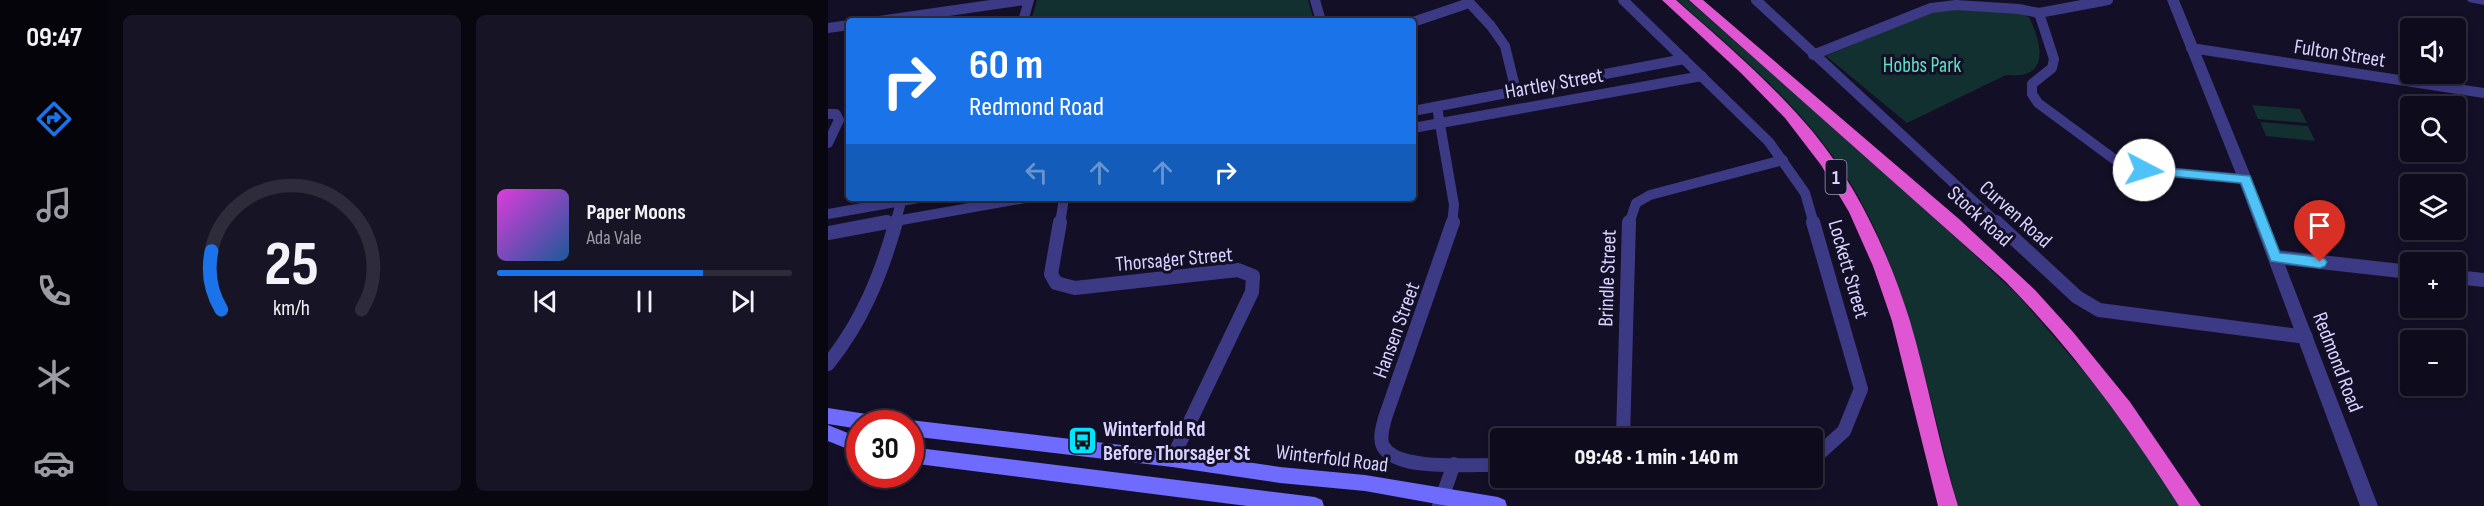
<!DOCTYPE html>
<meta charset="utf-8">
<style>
body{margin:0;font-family:"Sofia Sans Condensed",sans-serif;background:#171425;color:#f1f3f6;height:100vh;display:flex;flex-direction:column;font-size:22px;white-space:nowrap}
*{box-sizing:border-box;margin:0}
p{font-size:20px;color:#9b9ba3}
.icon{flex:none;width:33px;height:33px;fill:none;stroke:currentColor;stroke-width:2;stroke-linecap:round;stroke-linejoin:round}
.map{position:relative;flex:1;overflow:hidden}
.drawer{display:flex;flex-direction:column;gap:15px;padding:15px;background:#08060f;width:720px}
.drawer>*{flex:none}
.top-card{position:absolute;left:18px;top:18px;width:570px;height:183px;border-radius:6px;box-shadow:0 3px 9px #0003,0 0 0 2px #2e2b3b;background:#1a73e8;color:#fff;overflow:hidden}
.tools{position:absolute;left:1572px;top:18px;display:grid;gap:12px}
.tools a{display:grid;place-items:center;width:66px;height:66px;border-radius:6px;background:#0e0b1c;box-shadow:0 3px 9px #0003,0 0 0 2px #2e2b3b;font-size:30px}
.speed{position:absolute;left:18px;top:410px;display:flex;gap:12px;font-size:30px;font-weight:700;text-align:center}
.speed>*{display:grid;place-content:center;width:78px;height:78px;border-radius:50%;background:#0e0b1c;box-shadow:0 3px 9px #0003,0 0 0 2px #2e2b3b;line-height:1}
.speed .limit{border:9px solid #d22;background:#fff;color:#111}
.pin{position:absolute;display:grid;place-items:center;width:51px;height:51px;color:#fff;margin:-62px -26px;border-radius:50% 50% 50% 0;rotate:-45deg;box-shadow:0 0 6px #0007}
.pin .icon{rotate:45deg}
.me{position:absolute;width:66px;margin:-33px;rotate:95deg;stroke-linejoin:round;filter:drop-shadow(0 0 4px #0008)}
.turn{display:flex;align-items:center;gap:21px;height:126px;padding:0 24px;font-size:27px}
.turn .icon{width:78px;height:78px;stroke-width:2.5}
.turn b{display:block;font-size:42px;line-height:51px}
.lanes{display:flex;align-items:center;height:57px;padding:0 24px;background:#0003;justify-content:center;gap:30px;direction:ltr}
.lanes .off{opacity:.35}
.drawer .card{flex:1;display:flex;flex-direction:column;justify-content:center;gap:9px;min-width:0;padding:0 21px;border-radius:9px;background:#171425}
.drawer .dial{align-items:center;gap:0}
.dial svg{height:156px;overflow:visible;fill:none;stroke:#2e2b3b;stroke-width:7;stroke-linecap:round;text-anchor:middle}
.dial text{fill:#f1f3f6;stroke:none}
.song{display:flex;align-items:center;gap:18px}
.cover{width:72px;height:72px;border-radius:9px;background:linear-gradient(135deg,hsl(300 70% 55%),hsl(210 70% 35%))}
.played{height:6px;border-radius:3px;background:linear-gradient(90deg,#1a73e8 70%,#2e2b3b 70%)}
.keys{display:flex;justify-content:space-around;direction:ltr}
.drawer .tiles{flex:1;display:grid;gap:15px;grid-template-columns:repeat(2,1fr)}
.trip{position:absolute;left:662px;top:428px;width:333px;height:60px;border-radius:6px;background:#0e0b1c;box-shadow:0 3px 9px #0003,0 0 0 2px #2e2b3b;font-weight:800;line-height:60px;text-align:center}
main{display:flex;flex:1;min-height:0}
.menu{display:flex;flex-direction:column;width:108px;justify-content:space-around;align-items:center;background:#06040b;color:#9b9ba3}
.menu .icon{width:42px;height:42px}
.menu .current{color:#1a73e8}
.menu b{font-size:27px;color:#f1f3f6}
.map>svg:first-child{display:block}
</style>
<main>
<nav class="menu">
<b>09:47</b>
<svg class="icon current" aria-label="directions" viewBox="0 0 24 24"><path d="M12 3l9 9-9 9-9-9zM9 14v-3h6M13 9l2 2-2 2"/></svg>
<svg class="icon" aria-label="music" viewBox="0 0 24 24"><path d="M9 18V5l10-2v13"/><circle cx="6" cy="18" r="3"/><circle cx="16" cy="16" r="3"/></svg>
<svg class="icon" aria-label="phone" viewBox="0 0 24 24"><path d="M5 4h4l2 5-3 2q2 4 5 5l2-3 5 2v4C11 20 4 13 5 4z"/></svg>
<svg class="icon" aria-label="climate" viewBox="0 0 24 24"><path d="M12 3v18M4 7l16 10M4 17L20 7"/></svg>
<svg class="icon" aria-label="car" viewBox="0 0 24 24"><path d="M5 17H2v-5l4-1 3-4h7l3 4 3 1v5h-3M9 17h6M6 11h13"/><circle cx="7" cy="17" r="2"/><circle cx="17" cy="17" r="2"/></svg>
</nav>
<section class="drawer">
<div class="tiles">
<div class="card dial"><svg viewBox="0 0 100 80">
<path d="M14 69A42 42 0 1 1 86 69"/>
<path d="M14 69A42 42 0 0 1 9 39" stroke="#1a73e8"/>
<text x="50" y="56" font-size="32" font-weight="700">25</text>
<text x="50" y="72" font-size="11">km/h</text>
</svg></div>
<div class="card">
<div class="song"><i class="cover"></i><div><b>Paper Moons</b><p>Ada Vale</p></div></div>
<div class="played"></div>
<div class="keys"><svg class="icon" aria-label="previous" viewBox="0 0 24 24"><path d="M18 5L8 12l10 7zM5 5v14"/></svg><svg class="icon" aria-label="pause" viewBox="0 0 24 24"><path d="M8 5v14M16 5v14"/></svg><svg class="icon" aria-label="next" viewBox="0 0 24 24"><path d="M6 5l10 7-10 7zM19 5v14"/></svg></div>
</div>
</div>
</section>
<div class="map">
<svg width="1656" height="506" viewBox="0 0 1656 506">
<rect width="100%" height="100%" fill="#130f26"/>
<g fill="#12302f">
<path d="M209,0H480L486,21H203Z"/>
<path d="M849,0H860L1071,185L1190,295L1276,395L1353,506H1130C1096,382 1076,247 995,143C953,89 900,45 849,0Z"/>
<path d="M1126,8L1190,12L1201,17C1214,44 1223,80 1178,75L1079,123L998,56L1100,13Z"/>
<path d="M1424,105L1472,109L1479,123L1430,119Z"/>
<path d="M1432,122L1480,126L1487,141L1438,136Z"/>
</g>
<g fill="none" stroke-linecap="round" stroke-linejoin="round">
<g stroke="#3d3a85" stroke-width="10">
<path d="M487,0L493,21"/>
<path d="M639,0L663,26L677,46L688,91"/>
<path d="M795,0L941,142L977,193L986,224"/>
<path d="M928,0L1170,224"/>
<path d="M1211,13L1226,59L1224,68L1204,84V94L1210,103L1290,162L1316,170L1417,179"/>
<path d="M51,21L197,0"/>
<path d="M195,21L201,0"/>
<path d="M585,22L641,3"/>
<path d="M0,28L21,25"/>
<path d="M1363,48L1656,93"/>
<path d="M985,55L1103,8L1128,5L1191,9L1211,13L1280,0"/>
<path d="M609,107L626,205L624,224"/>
<path d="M585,111L856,59"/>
<path d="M0,114H8L11,120L0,143"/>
<path d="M585,128L874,76"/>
<path d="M0,214L90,198"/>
<path d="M51,224L197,198"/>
<path d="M67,224L73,202"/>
<path d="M232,224L236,198"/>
<path d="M801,224L808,203L822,195L955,160"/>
</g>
<g stroke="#3d3a85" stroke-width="14">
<path d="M232,222L223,274L228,283L247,288L410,270L425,276L424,292L344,459"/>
<path d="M625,222L557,418C555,426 551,438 555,446C568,472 645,464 672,465"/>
<path d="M1168,222L1249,297L1271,310L1478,337"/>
<path d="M0,233L59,222"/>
<path d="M1448,257L1582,272"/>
<path d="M1628,277L1656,280"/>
<path d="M0,364C34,322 53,275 68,222"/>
<path d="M795,438L801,222"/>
<path d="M984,460L1016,431L1033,389L985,222"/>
<path d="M611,506L626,464"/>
</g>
<g fill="#3d3a85" fill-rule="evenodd">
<path d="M1339,0H1351L1424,179L1550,506H1532L1410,179Z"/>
<path d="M1639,0H1656V5L1641,2Z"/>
</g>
<g fill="#6f6bff" fill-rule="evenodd">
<path d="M0,408L45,415L51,418L54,423H32V429L0,424Z"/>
<path d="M82,420L344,451L452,467L537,475L670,497L677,500L679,506H620L537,491L452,483L344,467L82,436V423H76Z"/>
<path d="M0,425L32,438V454L0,441Z"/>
<path d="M82,447L487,497L494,500L496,506H419L82,463Z"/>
</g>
<g fill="#e055d1" fill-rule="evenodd">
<path d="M834,0H848C895,42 944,83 985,132C1030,187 1061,254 1082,321C1100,382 1111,445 1130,506H1110L1064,321L1045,266L1021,212L993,165L957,118L913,73Z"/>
<path d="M861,0H875L1131,219L1207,290L1245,332L1302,402L1373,506H1351C1300,426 1244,349 1177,281Z"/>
</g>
</g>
<path fill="#4fc3f7" stroke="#337fa1" stroke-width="1.5" d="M1316,166L1422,176L1452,253L1492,257L1497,259L1499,262L1497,266L1492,268L1443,261L1413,183L1312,173L1310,170L1312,167Z"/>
<defs>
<symbol id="bus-square" viewBox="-11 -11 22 22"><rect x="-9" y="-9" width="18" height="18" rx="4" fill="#00e5ff" stroke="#130f26"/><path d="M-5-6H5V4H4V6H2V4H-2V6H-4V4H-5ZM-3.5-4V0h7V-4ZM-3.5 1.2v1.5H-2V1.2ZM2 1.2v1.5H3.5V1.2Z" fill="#111"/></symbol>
</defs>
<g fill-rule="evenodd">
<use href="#bus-square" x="238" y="424" width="33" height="33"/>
</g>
<g text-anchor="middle" stroke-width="6" stroke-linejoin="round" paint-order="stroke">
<rect fill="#130f26" stroke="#9e99be" stroke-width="1.5" x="997.5" y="160" width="21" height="34" rx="4.5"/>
<g font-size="20" font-weight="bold" fill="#d9d4ff">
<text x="1008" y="184">1</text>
</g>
<g font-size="21" fill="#d9d4ff" stroke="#130f26">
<text transform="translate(1512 53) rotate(9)" y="7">Fulton Street</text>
<text transform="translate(726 83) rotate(-10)" y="7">Hartley Street</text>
<text transform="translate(1188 214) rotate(42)" y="7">Curven Road</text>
<text transform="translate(1152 216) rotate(42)" y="7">Stock Road</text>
<text transform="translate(346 259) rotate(-5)" y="7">Thorsager Street</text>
<text transform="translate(1021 269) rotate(74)" y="7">Lockett Street</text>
<text transform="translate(779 278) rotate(-88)" y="7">Brindle Street</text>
<text transform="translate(568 330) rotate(-70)" y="7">Hansen Street</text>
<text transform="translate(1510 362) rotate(69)" y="7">Redmond Road</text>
<text transform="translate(504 458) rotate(7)" y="7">Winterfold Road</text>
</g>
<g font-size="21" fill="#5fe0c0" stroke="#130f26">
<text x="1094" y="72">Hobbs Park</text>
</g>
<g font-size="21" font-weight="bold" fill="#d9d4ff" stroke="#130f26" text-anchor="start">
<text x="275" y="436">Winterfold Rd<tspan x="275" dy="24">Before Thorsager St</tspan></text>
</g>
</g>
</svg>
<div class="tools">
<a><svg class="icon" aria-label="sound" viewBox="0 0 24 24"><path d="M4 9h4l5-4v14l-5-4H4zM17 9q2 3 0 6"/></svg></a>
<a><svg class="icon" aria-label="search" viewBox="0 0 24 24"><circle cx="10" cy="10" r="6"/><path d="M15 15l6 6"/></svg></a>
<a><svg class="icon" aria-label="layers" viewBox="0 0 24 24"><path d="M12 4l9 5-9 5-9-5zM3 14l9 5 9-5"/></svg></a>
<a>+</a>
<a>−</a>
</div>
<div class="speed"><div class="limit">30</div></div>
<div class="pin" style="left:1492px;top:262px;background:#d93025"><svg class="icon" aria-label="arrive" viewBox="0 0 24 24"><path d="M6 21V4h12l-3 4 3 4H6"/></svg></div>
<svg class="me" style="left:1316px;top:170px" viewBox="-20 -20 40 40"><circle r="19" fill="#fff"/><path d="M0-13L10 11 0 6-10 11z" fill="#4fc3f7"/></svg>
<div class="trip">09:48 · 1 min · 140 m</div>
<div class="top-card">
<div class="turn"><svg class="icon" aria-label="right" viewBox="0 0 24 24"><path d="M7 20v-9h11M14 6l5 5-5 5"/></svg><div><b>60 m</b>Redmond Road</div></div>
<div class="lanes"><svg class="icon off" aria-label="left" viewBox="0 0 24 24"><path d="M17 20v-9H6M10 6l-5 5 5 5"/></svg><svg class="icon off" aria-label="ahead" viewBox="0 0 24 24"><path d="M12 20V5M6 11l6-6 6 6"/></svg><svg class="icon off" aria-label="ahead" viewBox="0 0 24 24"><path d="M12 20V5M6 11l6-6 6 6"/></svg><svg class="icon" aria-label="right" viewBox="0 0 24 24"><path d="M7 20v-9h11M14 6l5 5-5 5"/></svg></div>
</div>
</div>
</main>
